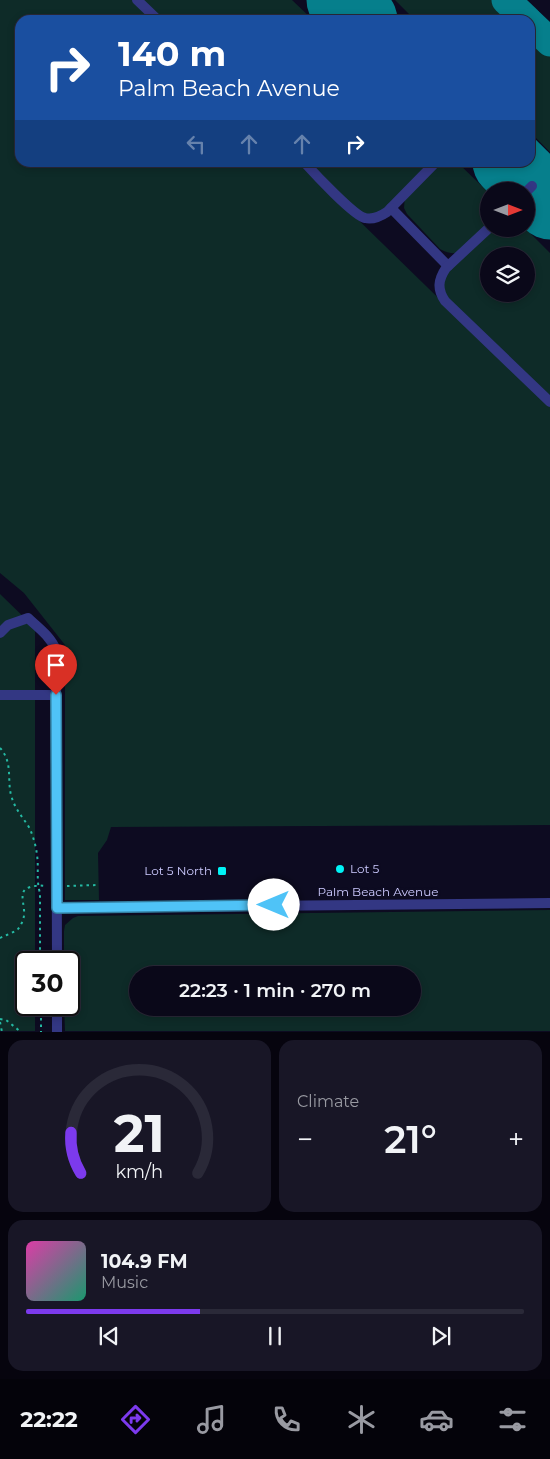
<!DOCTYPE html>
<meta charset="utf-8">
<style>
body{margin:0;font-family:Montserrat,sans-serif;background:#181626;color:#f1f3f6;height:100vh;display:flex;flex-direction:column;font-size:19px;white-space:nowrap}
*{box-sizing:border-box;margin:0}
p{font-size:16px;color:#999aa2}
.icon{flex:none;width:28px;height:28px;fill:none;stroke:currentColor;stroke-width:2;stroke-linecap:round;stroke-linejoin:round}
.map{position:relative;height:1032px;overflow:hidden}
.panel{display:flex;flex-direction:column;gap:8px;padding:8px;background:#06040e;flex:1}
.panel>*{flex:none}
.top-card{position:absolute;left:15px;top:15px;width:520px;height:152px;border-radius:15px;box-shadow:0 2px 8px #0003,0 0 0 1px #2a2938;background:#1a4fa0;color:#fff;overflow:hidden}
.needle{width:32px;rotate:90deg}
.fabs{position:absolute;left:480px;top:182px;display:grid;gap:10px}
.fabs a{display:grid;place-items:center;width:55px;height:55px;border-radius:50%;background:#0a0819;box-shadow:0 2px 8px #0003,0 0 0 1px #2a2938;font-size:25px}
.speed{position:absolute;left:15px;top:951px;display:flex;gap:10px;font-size:25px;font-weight:700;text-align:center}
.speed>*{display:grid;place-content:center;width:65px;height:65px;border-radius:50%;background:#0a0819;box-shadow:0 2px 8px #0003,0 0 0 1px #2a2938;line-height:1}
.speed .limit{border:2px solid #111;border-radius:8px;background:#fff;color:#111}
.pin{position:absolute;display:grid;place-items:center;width:42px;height:42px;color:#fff;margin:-51px -21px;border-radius:50% 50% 50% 0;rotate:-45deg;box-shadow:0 0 5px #0007}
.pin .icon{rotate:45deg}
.me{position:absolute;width:55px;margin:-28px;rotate:270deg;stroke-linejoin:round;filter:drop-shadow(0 0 4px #0008)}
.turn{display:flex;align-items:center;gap:18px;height:105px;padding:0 20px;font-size:22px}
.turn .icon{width:65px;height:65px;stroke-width:2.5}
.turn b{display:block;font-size:35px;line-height:42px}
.lanes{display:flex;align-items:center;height:48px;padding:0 20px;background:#0003;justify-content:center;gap:25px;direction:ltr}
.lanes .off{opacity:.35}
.big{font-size:38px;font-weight:600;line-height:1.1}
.panel .tile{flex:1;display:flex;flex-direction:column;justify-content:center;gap:8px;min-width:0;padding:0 18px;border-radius:15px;background:#181626}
.panel .dial{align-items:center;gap:0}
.dial svg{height:130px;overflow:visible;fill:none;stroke:#2a2938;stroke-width:7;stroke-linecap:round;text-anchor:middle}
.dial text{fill:#f1f3f6;stroke:none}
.song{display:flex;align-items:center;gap:15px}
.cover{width:60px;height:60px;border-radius:8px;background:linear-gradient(135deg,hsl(320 70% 55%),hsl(160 70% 35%))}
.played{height:5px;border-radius:2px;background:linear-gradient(90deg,#7c3aed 35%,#2a2938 35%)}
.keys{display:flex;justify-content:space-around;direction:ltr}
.heat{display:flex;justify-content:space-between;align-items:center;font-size:28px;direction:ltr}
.panel .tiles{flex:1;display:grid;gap:8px;grid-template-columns:1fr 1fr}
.tile:last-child{grid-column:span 2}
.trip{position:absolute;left:129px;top:966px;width:292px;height:50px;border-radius:25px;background:#0a0819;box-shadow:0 2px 8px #0003,0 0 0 1px #2a2938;font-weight:600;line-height:50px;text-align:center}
.dock{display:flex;height:80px;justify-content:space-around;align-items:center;background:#04030a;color:#999aa2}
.dock .icon{width:35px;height:35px}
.dock .active{color:#7c3aed}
.dock b{font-size:22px;color:#f1f3f6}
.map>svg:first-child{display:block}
</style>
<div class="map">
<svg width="550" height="1032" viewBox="0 0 550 1032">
<rect width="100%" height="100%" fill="#0d0b21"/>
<g fill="#0e2b28" fill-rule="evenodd">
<path d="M0,0H133L153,20H20V162L300,163L550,407V825L111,827L107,840L98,853L99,900H65V645L24,593L0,573Z"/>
<path d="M137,0H292L313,20H158Z"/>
<path d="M395,0H497L517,20H415Z"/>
<path d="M530,33L550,53V152L530,132Z"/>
<path d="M304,163H458L489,193V229H526L550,253V402L445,301L439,284L460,253C452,254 447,253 440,249L407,214L404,208L405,195L387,212L366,219ZM489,256H526V294H489Z"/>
<path d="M0,594L35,628V962H26V1005H35V1031H0Z"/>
<path d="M550,910V1031H65L64,1005H69V962H64V931L65,925L73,918L78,916ZM138,975H412V1008H138Z"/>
</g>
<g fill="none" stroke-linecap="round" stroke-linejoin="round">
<g stroke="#067f8c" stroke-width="29">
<path d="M506,0L527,20"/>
<path d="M530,23L550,42"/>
</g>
<g stroke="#067f8c" stroke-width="71">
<path d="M342,0L362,20"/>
<path d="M508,162L550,204"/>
</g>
<g stroke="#25b9a3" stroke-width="2" stroke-dasharray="2.5 4" stroke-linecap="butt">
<path d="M0,748C13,762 7,779 11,795C15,810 23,817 30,829C33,836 36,846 37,855C39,868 36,880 40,893V962"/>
<path d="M67,886L98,885"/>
<path d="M0,938C6,935 13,933 18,929C22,924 25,917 24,910C23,898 18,888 35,886C39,885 43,886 47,886"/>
<path d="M41,1005V1032"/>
<path d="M0,1019L6,1020L21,1032"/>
<path d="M0,1022L2,1032"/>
</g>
<g stroke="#333783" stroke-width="10">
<path d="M137,0L158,20"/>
<path d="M304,162C314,173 354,216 365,218C373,220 381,216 387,212L436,162"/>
<path d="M526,192L532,186"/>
<path d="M391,208L448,266"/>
<path d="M489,228L446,268C438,280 437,289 445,301L550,402"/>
<path d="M0,633L8,625L28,618C39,628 51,637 56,650L57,962"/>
<path d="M0,695H56"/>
<path d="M57,908L550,903"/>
<path d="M57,1005V1032"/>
</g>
</g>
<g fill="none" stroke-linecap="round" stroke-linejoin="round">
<defs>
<path id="route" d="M56,695L57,908L274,905"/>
</defs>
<use href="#route" stroke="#337fa1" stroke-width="12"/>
<use href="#route" stroke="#4fc3f7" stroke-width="9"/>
</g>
<g fill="#00f3f6" stroke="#0d0b21" stroke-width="2">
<circle cx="340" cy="869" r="5"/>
<rect x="217" y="866" width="10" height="10" rx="2.5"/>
</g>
<g text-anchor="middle" stroke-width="5" stroke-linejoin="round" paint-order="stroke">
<g font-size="12" fill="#cdcbff" stroke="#0d0b21" text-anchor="start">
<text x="350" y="873">Lot 5</text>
<text x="212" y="875" text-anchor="end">Lot 5 North</text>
</g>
<g font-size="12" fill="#cdcbff" stroke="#0d0b21">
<text x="378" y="896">Palm Beach Avenue</text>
</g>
</g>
</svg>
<div class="fabs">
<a><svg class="needle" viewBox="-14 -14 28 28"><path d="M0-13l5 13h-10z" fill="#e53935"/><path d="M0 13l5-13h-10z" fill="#999aa2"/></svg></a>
<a><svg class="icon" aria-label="layers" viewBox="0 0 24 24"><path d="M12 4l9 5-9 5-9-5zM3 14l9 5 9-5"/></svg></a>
</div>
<div class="speed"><div class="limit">30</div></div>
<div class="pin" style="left:56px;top:695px;background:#d93025"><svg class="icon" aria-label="arrive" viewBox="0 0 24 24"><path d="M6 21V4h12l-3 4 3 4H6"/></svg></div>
<svg class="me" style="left:274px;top:905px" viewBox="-20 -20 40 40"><circle r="19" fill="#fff"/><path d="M0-13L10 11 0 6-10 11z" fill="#4fc3f7"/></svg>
<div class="trip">22:23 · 1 min · 270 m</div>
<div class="top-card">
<div class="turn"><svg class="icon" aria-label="right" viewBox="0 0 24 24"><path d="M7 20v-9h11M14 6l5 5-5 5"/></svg><div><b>140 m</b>Palm Beach Avenue</div></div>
<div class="lanes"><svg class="icon off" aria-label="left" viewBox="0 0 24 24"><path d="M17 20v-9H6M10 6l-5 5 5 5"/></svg><svg class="icon off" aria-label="ahead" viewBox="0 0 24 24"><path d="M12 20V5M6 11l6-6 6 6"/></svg><svg class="icon off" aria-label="ahead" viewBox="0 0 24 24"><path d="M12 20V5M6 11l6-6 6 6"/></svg><svg class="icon" aria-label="right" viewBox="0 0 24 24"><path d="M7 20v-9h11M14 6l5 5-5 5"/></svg></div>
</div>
</div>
<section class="panel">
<div class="tiles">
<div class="tile dial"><svg viewBox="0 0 100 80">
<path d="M14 69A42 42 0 1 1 86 69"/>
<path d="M14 69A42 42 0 0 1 8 44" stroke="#7c3aed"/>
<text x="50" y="56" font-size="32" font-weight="700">21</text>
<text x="50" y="72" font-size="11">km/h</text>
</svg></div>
<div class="tile"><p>Climate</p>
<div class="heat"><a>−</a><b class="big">21°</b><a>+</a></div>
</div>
<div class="tile">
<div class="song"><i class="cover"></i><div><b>104.9 FM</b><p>Music</p></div></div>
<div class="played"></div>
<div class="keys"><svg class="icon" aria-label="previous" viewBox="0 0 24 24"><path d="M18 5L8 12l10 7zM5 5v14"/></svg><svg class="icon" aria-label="pause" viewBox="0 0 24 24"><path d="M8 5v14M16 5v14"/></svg><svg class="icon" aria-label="next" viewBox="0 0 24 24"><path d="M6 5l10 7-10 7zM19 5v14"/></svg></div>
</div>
</div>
</section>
<nav class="dock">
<b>22:22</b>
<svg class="icon active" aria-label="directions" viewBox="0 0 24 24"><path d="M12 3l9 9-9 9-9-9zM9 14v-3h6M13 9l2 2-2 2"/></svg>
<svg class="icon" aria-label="music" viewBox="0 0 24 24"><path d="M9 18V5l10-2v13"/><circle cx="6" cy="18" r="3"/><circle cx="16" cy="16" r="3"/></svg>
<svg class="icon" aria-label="phone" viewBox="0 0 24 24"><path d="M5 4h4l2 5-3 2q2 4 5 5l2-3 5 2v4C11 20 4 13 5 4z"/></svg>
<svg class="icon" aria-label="climate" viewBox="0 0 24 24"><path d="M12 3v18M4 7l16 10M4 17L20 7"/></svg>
<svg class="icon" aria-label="car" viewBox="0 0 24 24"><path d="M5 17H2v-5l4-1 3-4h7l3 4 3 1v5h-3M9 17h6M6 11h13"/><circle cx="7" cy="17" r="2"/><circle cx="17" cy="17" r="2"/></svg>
<svg class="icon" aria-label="filters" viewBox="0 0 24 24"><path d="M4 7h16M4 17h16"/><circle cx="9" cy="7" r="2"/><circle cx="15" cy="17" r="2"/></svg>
</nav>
